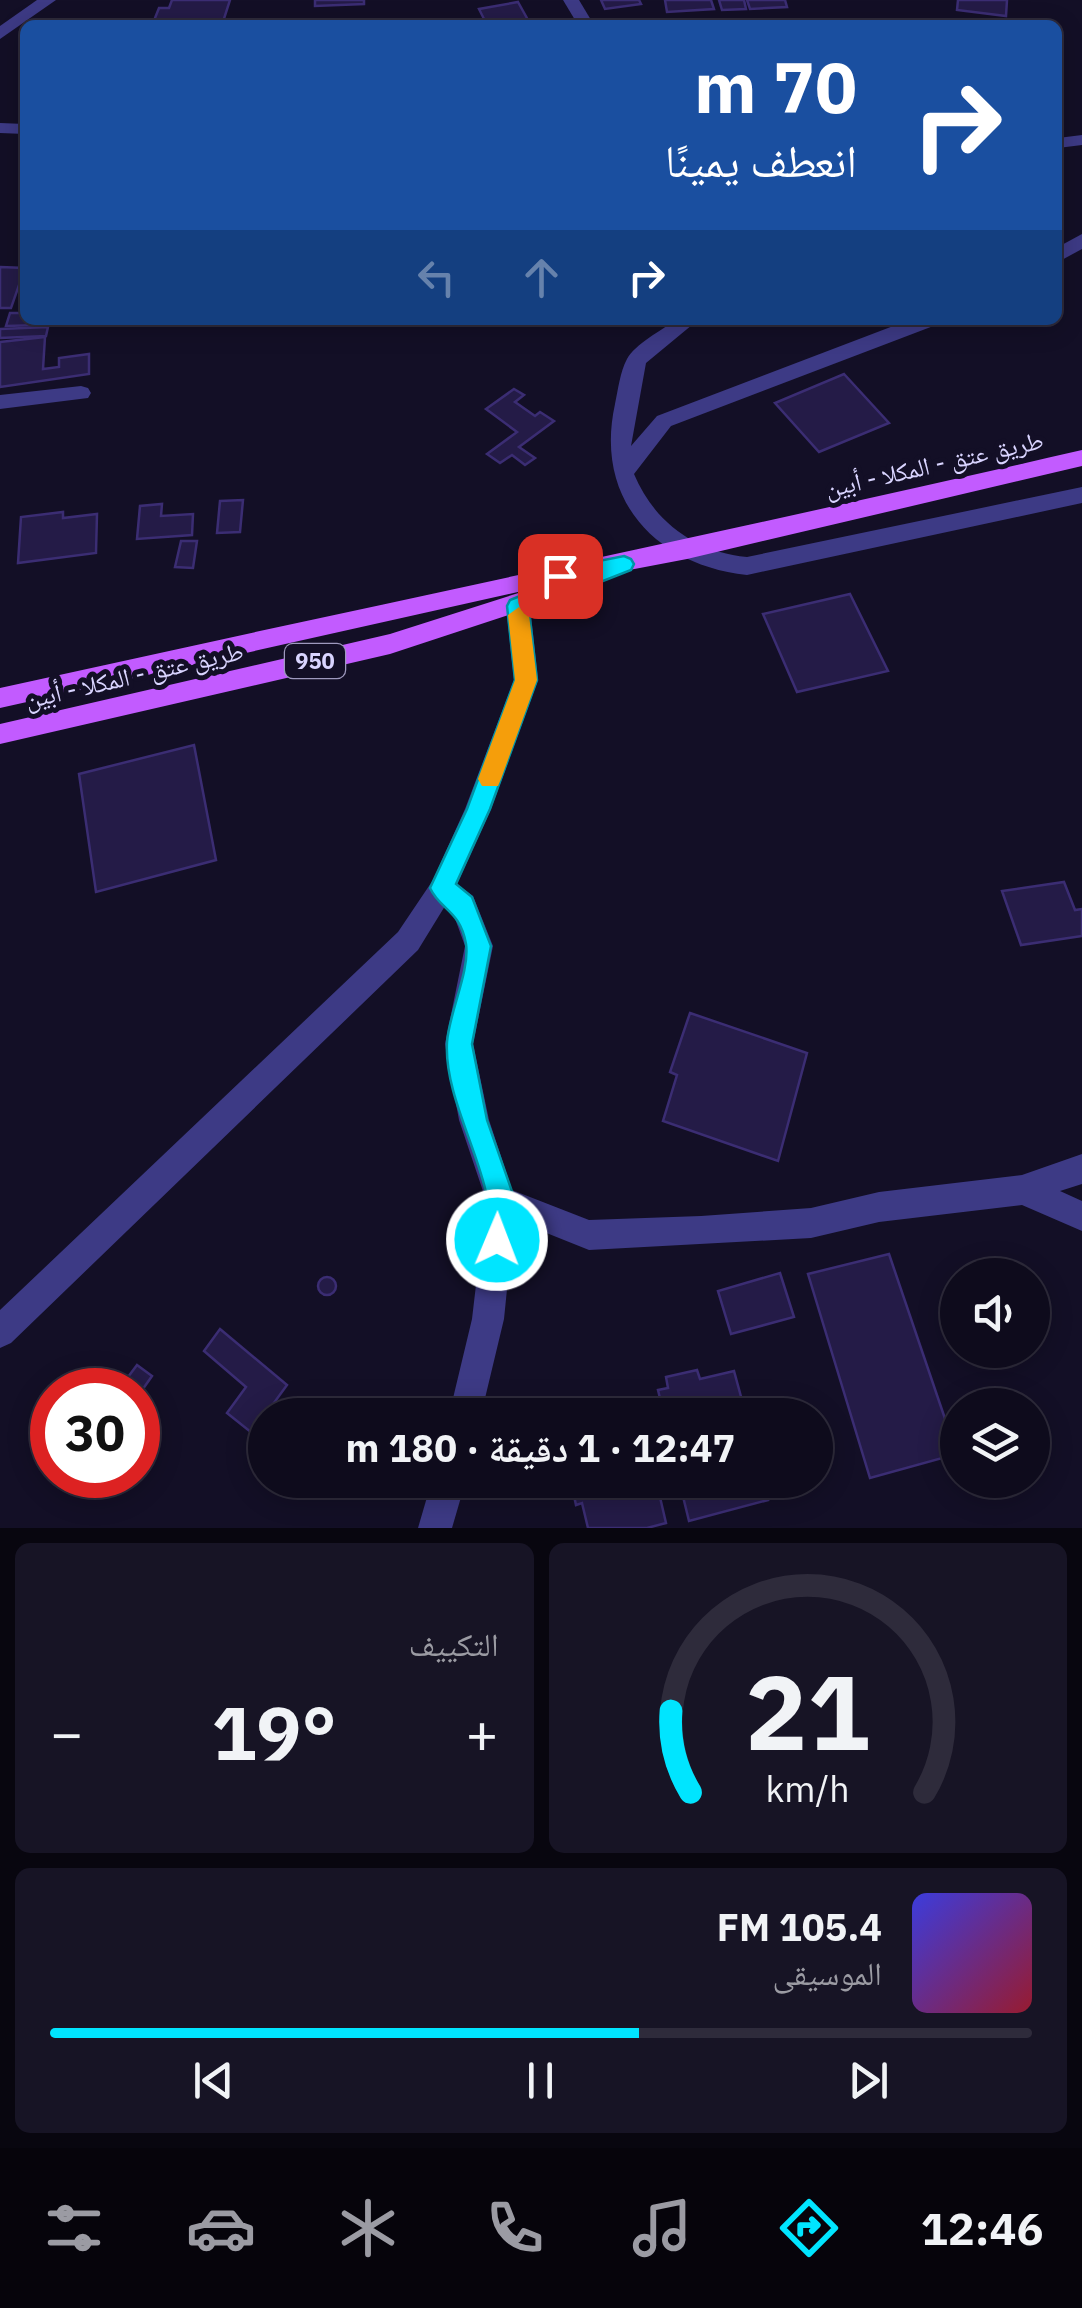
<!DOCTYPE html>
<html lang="ar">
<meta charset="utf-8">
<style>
body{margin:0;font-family:"IBM Plex Sans","Noto Naskh Arabic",sans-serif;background:#171425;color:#f1f3f6;direction:rtl;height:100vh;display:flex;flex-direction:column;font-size:38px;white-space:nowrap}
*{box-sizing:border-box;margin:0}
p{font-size:32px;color:#9b9ba3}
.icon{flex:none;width:55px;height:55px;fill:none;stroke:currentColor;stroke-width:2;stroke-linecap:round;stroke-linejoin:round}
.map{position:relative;height:1528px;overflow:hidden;direction:ltr}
.drawer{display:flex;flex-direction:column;gap:15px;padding:15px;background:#08060f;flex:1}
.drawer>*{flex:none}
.banner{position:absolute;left:20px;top:20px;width:1042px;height:305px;border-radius:15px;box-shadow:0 5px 25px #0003,0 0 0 2px #2e2b3b;direction:rtl;background:#1a4fa0;color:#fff;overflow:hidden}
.buttons{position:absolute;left:940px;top:1258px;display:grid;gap:20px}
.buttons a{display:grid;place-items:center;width:110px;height:110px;border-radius:50%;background:#0e0b1c;box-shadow:0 5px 25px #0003,0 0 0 2px #2e2b3b;font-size:50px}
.speed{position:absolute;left:30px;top:1368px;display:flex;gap:20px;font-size:50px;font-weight:700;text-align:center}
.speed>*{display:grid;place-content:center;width:130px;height:130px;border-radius:50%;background:#0e0b1c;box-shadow:0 5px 25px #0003,0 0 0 2px #2e2b3b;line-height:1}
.speed .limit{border:15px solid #d22;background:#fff;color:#111}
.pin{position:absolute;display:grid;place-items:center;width:85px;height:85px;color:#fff;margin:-42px;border-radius:20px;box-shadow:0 5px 15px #0006}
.me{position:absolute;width:110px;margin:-55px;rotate:1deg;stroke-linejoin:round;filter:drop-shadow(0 0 8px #0008)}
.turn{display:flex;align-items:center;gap:35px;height:210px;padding:0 40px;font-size:45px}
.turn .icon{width:130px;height:130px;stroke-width:2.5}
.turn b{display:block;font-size:70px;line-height:85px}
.lanes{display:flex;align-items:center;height:95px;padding:0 40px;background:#0003;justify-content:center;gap:50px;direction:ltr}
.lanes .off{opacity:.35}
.big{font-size:75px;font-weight:800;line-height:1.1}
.drawer .widget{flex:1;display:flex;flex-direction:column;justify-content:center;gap:15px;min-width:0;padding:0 35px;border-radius:15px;background:#171425}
.drawer .dial{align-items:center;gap:0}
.dial svg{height:260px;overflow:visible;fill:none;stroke:#2e2b3b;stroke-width:7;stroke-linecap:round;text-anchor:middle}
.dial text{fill:#f1f3f6;stroke:none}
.song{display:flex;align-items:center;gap:30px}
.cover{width:120px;height:120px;border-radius:15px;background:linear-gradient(135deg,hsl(240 70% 55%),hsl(350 70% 35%))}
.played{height:10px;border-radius:5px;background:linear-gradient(90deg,#00e5ff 60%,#2e2b3b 60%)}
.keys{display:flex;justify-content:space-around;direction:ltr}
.heat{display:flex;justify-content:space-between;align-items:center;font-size:55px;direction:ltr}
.drawer .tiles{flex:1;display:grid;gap:15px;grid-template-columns:1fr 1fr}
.widget:last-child{grid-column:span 2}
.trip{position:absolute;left:248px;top:1398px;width:585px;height:100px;border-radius:50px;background:#0e0b1c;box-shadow:0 5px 25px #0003,0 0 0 2px #2e2b3b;font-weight:800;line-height:100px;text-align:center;direction:rtl}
.tab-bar{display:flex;height:160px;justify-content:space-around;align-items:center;background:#06040b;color:#9b9ba3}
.tab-bar .icon{width:70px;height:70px}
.tab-bar .current{color:#00e5ff}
.tab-bar b{font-size:45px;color:#f1f3f6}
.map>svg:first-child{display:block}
</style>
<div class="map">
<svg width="1082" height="1528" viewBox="0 0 1082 1528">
<rect width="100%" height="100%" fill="#130f26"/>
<g fill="#241b47" stroke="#3b2d73" stroke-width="2.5">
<path d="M172,0H230L222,25L153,23L159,8H169Z"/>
<path d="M315,0H364V4L315,6Z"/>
<path d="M601,0H639L641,4L605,9Z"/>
<path d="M665,0H711L714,9L667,12Z"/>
<path d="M719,0H744L746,9L722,10Z"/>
<path d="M747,0H785L787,7L750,9Z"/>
<path d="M958,0H1007L1006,16L957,10Z"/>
<path d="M518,2L528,20L487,25L479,9Z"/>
<path d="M0,267L25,268L11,308H0Z"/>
<path d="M10,313H25V320H43L41,325L6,326Z"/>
<path d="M48,327L46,336L0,338V329Z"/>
<path d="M45,337L43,369L59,367V358L89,354V374L0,387V342Z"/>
<path d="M844,374L889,423L819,452L775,403Z"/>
<path d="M514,389L524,395L515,402L535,416L540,412L554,421L519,447L535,458L525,465L512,455L500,463L487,454L517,432L486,409Z"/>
<path d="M243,500L240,532L217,533L220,501Z"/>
<path d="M162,504L161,516L193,514L192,535L137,539L140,506Z"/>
<path d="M63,512V518L97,514L96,553L18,563L21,517Z"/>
<path d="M181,541H197L193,568L175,567Z"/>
<path d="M850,594L888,671L797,692L763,614Z"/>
<path d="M194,745L216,860L96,892L79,774Z"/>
<path d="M1064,882L1075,910L1082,909V936L1021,945L1002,891Z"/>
<path d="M690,1013L807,1053L778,1161L663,1121L677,1075L670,1072Z"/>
<path d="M889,1254L957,1454L870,1478L808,1274Z"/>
<path d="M780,1273L794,1317L731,1334L718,1291Z"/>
<circle cx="327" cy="1286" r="9"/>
<path d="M220,1329L287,1385L252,1433L227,1413L246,1387L204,1351Z"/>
<path d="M137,1365L152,1376L138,1396V1390L119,1389Z"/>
<path d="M697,1370L700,1379L734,1371L746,1415H664L658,1390L668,1388L666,1377Z"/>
<path d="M577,1480H656L666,1523L647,1528H588L582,1503L576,1505L571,1482Z"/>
<path d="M679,1480H763L768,1500L689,1521Z"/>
</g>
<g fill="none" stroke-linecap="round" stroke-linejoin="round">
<g fill="#3d3a85" fill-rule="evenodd">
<path d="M37,0H56L0,39V26Z"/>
<path d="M563,0H579L594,25H578Z"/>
<path d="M0,123L25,124V134L0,133Z"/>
<path d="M1082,135V145L1058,148V138Z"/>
<path d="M1082,234V249L1058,262V247Z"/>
<path d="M675,320H698L646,363L631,446L657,416L909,320H939L936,325L671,426L634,474C654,522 695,552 747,557L1082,487V503L747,575C655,565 594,499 615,404C618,390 620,372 627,359C635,344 661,331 675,320Z"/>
<path d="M81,386L88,388L91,393L88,398L0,409V395Z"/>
<path d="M518,597L530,606L538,680L491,809L457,884L473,896L493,946L473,1044L489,1120L512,1190L589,1220L701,1216L811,1208L879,1192L1022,1175L1082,1154V1184L1060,1191L1082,1201V1231L1022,1205L879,1222L811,1238L589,1250L514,1220L504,1319L481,1415H449L472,1319L486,1200L459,1120L445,1044L465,946L453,913L445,906L418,950L11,1343L0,1348V1310L398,932L433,880L465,809L514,680L506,606Z"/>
<path d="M432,1480H466L452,1528H418Z"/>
</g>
<path fill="#c25bff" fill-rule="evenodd" d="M1082,450V466L687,559L582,579L584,585L581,591L390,654L0,744V724L390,634L531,589L0,708V688C361,608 722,533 1082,450Z"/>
</g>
<path fill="#00e5ff" stroke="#0095a6" stroke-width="2.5" d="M624,556L631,559L634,564L631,570L529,610L537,680L490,809L456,884L472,897L491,946L472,1044L487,1120L515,1200L507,1250L497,1254L487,1250C480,1232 490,1215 487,1197C478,1150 444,1092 447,1042C449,1013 470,971 466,944C460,910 440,910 430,888L467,809L515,680L507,606L510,600L555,582L550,576L553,570Z"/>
<path fill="#f59e0b" d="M519,607L529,615L537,680L501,779L498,786H482L478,779L515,680L508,615Z"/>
<g text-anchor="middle" stroke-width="10" stroke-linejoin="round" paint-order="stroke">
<rect fill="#130f26" stroke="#9e99be" stroke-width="2.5" x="285" y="644" width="60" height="34" rx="8"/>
<g font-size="22" font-weight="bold" fill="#d9d4ff">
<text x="315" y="669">950</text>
</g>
<g font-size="25" fill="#d9d4ff" stroke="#130f26">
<text transform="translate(934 464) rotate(-13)" y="9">طريق عتق - المكلا - أبين</text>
<text transform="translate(134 675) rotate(-13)" y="9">طريق عتق - المكلا - أبين</text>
</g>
</g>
</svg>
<div class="buttons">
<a><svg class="icon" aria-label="sound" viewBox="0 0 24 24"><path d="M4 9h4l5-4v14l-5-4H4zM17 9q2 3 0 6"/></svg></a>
<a><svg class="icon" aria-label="layers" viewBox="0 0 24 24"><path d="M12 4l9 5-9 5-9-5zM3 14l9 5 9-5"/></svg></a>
</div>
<div class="speed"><div class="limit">30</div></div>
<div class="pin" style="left:560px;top:576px;background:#d93025"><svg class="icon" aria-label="arrive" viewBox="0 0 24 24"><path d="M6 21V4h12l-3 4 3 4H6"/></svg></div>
<svg class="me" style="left:497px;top:1240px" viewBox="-20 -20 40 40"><circle r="17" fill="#00e5ff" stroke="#fff" stroke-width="3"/><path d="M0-11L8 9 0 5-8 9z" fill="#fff"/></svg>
<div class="trip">12:47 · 1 دقيقة · 180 m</div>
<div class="banner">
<div class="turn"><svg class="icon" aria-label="right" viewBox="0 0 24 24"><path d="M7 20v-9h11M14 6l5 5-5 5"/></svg><div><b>70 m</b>انعطف يمينًا</div></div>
<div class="lanes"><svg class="icon off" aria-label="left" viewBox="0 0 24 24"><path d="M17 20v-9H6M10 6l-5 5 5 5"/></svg><svg class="icon off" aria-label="ahead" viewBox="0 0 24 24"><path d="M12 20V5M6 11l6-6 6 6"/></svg><svg class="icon" aria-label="right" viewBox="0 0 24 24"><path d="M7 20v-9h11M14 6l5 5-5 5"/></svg></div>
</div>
</div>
<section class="drawer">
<div class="tiles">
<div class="widget dial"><svg viewBox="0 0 100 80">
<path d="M14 69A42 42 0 1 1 86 69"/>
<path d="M14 69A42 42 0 0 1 8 44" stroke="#00e5ff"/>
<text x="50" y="56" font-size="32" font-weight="700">21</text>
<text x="50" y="72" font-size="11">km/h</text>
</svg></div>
<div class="widget"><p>التكييف</p>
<div class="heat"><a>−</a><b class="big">19°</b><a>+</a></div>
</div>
<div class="widget">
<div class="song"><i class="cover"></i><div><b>105.4 FM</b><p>الموسيقى</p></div></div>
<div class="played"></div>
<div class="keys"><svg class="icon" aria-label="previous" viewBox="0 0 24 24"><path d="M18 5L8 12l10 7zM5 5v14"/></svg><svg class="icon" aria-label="pause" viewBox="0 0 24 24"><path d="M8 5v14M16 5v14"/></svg><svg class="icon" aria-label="next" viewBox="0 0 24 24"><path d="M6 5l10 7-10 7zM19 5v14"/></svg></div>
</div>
</div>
</section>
<nav class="tab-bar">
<b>12:46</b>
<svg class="icon current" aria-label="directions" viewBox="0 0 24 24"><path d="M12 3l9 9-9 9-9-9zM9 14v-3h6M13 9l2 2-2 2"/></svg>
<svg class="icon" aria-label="music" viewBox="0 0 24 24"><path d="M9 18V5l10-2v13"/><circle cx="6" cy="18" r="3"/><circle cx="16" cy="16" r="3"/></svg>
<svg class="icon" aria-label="phone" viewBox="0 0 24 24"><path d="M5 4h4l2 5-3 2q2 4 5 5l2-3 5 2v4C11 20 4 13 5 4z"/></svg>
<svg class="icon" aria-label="climate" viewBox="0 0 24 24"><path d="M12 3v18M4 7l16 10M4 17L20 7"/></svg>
<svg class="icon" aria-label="car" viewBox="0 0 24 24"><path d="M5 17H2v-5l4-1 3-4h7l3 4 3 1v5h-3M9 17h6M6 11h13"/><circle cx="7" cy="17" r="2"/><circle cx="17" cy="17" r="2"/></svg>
<svg class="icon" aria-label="filters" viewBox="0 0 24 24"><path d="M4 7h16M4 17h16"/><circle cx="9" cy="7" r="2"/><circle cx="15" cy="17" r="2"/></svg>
</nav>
